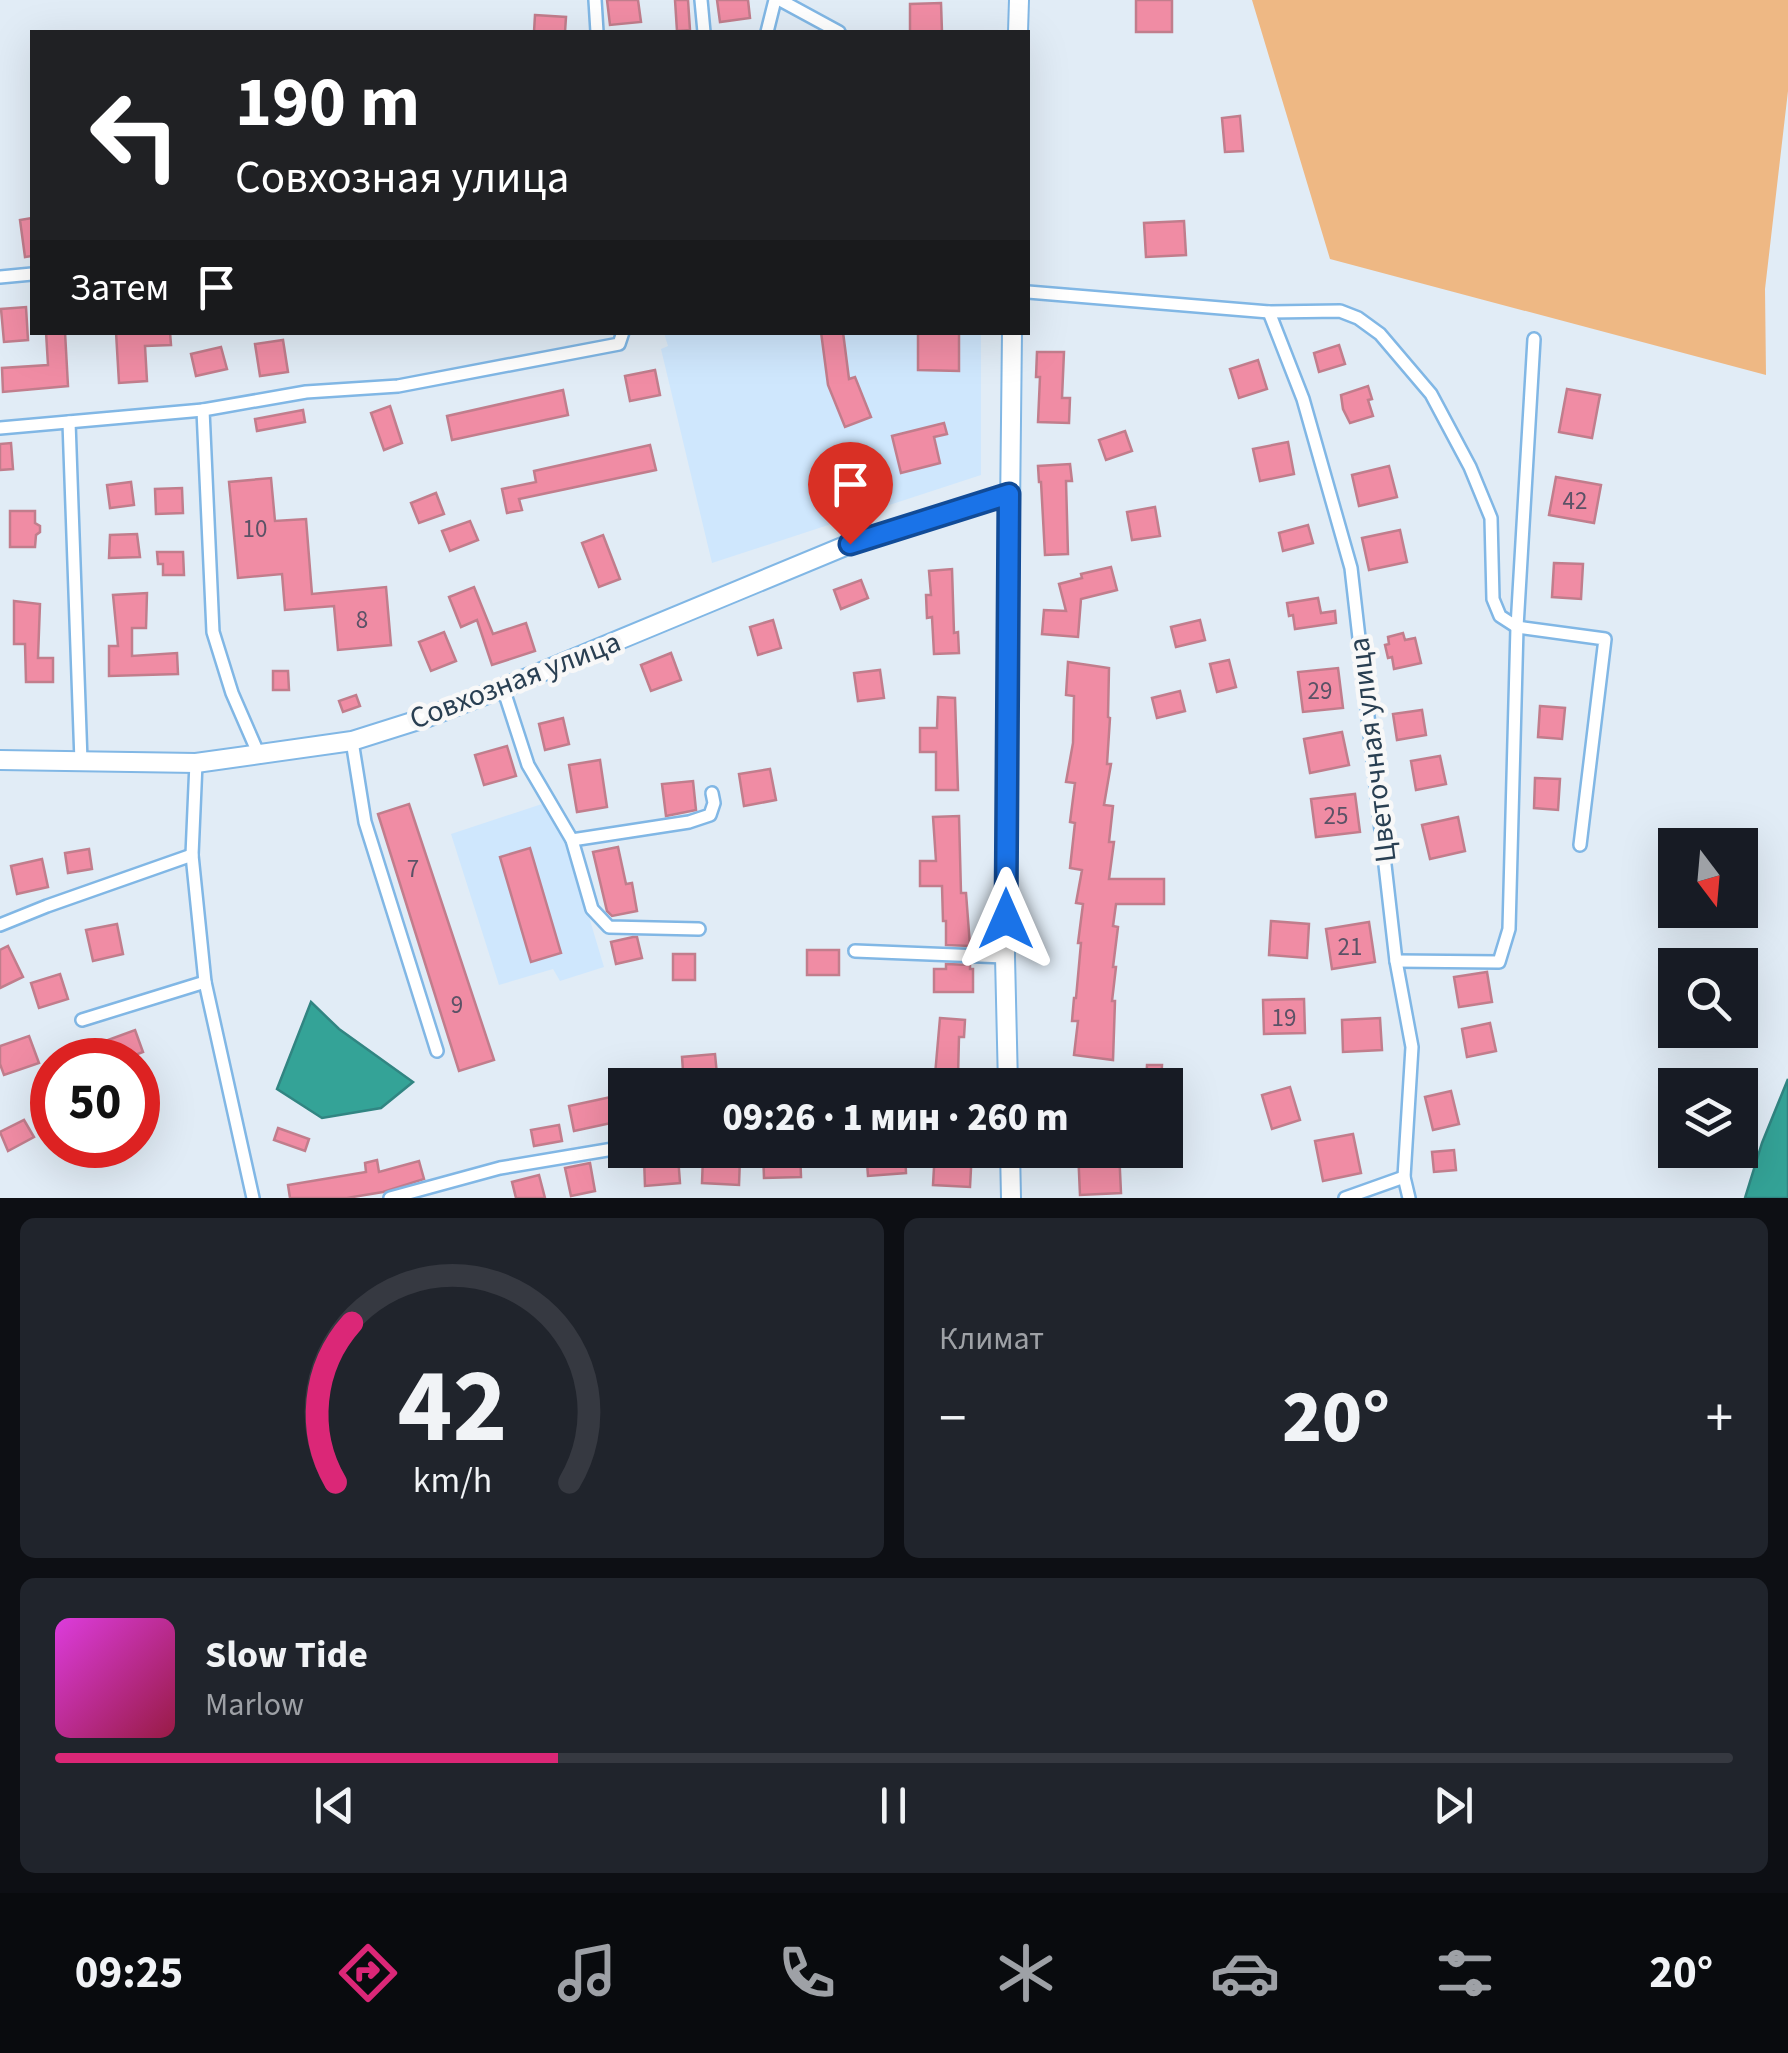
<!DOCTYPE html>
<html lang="ru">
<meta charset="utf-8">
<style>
body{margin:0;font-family:"Source Sans 3",sans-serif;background:#20242c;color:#f1f3f6;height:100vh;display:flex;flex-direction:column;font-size:38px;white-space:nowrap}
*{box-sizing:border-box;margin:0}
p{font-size:32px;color:#9ea1a6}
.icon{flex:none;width:55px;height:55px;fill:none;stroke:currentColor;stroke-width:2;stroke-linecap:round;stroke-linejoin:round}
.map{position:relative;height:1198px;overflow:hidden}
.side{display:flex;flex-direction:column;gap:20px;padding:20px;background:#0d0f14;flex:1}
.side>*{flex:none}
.banner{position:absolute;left:30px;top:30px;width:1000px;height:305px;border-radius:0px;box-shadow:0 10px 40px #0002;background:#202124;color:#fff;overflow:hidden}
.needle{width:65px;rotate:164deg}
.tools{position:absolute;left:1658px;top:828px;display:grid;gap:20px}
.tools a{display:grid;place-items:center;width:100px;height:100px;border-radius:0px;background:#171b24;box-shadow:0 10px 40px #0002;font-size:50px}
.speed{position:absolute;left:30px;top:1038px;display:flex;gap:20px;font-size:50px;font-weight:700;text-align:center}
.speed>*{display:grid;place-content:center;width:130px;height:130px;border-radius:50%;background:#171b24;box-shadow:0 10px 40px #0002;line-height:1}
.speed .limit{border:15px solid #d22;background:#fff;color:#111}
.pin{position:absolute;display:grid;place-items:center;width:85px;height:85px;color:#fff;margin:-102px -42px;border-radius:50% 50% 50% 0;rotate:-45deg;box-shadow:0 0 10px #0007}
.pin .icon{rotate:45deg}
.me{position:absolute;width:110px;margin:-55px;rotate:0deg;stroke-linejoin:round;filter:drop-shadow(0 0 8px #0008)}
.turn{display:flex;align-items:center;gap:35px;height:210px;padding:0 40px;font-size:45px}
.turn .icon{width:130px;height:130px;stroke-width:2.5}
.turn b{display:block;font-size:70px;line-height:85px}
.then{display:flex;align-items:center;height:95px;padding:0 40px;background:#0003;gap:20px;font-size:38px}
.big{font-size:75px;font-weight:800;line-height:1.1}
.side .card{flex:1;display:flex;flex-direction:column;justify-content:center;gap:15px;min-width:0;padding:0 35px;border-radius:15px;background:#20242c}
.side .dial{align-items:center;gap:0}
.dial svg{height:260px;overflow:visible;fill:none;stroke:#363941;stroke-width:7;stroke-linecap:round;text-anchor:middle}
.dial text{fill:#f1f3f6;stroke:none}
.song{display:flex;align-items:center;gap:30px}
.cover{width:120px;height:120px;border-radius:15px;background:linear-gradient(135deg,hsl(300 70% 55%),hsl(340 70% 35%))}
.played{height:10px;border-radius:5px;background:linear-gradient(90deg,#db2777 30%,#363941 30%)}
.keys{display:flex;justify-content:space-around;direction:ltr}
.heat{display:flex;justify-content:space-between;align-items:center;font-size:55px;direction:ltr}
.side .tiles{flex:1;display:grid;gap:20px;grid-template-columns:1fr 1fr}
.card:last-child{grid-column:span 2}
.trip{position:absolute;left:608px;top:1068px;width:575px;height:100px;border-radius:0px;background:#171b24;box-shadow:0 10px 40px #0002;font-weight:800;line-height:100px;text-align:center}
.dock{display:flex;height:160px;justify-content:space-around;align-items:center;background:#090b0e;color:#9ea1a6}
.dock .icon{width:70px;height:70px}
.dock .selected{color:#db2777}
.dock b{font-size:45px;color:#f1f3f6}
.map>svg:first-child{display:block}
</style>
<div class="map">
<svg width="1788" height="1198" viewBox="0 0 1788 1198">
<rect width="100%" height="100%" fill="#e1ecf6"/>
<g fill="#cfe7fd">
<path d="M664,333H981V475L712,563L661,349L668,346Z"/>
<path d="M554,800L604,967L560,981L553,969L499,985L451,834Z"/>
</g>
<path fill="#eeb884" d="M1252,0H1788V91L1765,289L1766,375L1330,259Z"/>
<g fill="#34a397" stroke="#318582" stroke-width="2.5">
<path d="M311,1002L339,1029L413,1082L381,1108L322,1118L277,1089Z"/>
<path d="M1788,1079V1198H1745L1762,1143Z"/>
</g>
<g fill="#f08ca4" stroke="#c17d8c" stroke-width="2.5">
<path d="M607,0H638L641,22L610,25Z"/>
<path d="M675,0H688L690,30L677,31Z"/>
<path d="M717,0H748L750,18L720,22Z"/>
<rect x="1136" y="0" width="36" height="32"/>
<path d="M941,3L942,32H910V4Z"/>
<path d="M535,15L566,17L565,32H534Z"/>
<path d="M1240,116L1243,151L1225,152L1222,118Z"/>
<path d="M32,218V256L25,257L20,220Z"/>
<path d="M1184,221L1186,255L1146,257L1144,223Z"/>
<path d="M26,307L28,340L4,342L1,309Z"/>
<path d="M46,332H65L68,386L3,392L2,368L48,365Z"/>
<path d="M116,332H170L171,345L145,346L147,381L119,383Z"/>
<path d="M821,332H843L849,379L855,377L871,417L845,427L828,385Z"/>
<path d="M918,332H959V371L918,370Z"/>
<path d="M283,340L288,372L260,376L255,344Z"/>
<path d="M1339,345L1345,364L1319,372L1314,353Z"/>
<path d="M221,347L227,369L196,376L191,354Z"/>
<path d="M1037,352H1064L1062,398H1070L1069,423L1038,422L1040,377H1036Z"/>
<path d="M1258,360L1267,389L1239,398L1230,369Z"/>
<path d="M655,370L660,395L630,401L625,376Z"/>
<path d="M1368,386L1372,399L1368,400L1373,416L1350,423L1343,409L1341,395Z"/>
<path d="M1567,389L1600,395L1592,438L1559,432Z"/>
<path d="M563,390L568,415L452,440L447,416Z"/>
<path d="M390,406L402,443L384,450L371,413Z"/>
<path d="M303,410L305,422L257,431L255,419Z"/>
<path d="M944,423L947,434L934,437L940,463L901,473L892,436Z"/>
<path d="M1125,431L1132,451L1106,460L1099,440Z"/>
<path d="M1288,442L1294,474L1260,481L1253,449Z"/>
<path d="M11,443L13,469L0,470V444Z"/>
<path d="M650,445L656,470L519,499L522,510L507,513L502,489L536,482L534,471Z"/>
<path d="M869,451L881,489L851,498L839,460Z"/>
<path d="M1070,464L1072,481H1066L1068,554L1045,555L1041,482H1039L1038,466Z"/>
<path d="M1389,466L1397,497L1359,506L1352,475Z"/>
<path d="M1556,477L1601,485L1594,523L1549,515Z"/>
<path d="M271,478L275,521L306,519L312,594L386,587L391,645L338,650L334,606L285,610L282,574L238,578L229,482Z"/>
<path d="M131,482L134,505L110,508L107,485Z"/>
<path d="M182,488L183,513L156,514L155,489Z"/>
<path d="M436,493L444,514L419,523L411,503Z"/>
<path d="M1155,507L1160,536L1132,540L1127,512Z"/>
<path d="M10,511H35V523L40,526V532L36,535L35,547H10Z"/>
<path d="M470,521L478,540L450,551L442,531Z"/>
<path d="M1308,525L1313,543L1283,551L1279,533Z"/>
<path d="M1400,530L1407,562L1369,570L1362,538Z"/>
<path d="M137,534L140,557L109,558L110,535Z"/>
<path d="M603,535L620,579L599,587L582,543Z"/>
<path d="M157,552H183L184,575H163V564H158Z"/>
<path d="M1554,563L1583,564L1581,599L1552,597Z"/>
<path d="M1111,567L1117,590L1081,599L1078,637L1042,634L1044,610L1066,611L1059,584L1082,578L1081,574Z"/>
<path d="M952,569L954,633L958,632L959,653L934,654L932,617L927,618L926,595H931L929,571Z"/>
<path d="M861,580L868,598L841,609L834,590Z"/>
<path d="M474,587L493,634L526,623L535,651L492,665L477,620L461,627L449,597Z"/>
<path d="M147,593L146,628H132V656L177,653L178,674L109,676V646H118L113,595Z"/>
<path d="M1318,598L1321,613L1335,611L1336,623L1295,629L1293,615L1289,616L1287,603Z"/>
<path d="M14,601L40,604L38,658H53V682H26L25,644H14Z"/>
<path d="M773,620L781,648L758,655L750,627Z"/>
<path d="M1200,620L1205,640L1176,647L1171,627Z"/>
<path d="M444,632L456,661L431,671L419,642Z"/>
<path d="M1403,633L1405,640L1415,638L1421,663L1394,669L1392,657L1388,658L1385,645L1389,644L1388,637Z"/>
<path d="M671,653L681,680L651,691L641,665Z"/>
<path d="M1229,660L1236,687L1217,692L1210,664Z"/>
<path d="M1068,662L1109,668L1108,717L1110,718L1107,764H1111L1104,805L1113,806L1109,842H1114L1109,879H1164V904H1116L1113,926L1118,927L1113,967H1116L1112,1001H1115L1113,1060L1074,1055L1078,1021H1072L1074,998H1076L1081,943H1078L1083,904L1076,903L1082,870L1070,868L1075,823L1070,822L1075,783L1066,782L1073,743L1074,696L1066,695Z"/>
<path d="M1338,668L1343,708L1303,712L1298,672Z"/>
<path d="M880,670L884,698L858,701L854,673Z"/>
<path d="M273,671H288L289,690H273Z"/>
<path d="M1180,691L1185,711L1157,718L1152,698Z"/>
<path d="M356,695L360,706L343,712L339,701Z"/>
<path d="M938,697L955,698L958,790H936V752H920V728H937Z"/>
<path d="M1540,706L1565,708L1562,739L1538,737Z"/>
<path d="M1422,710L1426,735L1397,740L1393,714Z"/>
<path d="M563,718L569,744L545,750L539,724Z"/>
<path d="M1342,732L1349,765L1310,773L1304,739Z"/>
<path d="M507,746L516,776L484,785L475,755Z"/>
<path d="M1440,756L1446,784L1416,790L1411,761Z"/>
<path d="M600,760L607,807L577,812L569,765Z"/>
<path d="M770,769L776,800L744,806L739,774Z"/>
<path d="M1535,778L1560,779L1558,810L1534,808Z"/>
<path d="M693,781L696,810L666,816L662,784Z"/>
<path d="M1355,794L1360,832L1316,837L1311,799Z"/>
<path d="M409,804L494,1060L459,1071L378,814Z"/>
<path d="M959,816L961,893H966L970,946L946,945V921H943L942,886H920V861H936L933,817Z"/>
<path d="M1458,817L1465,851L1430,859L1422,825Z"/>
<path d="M618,847L626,884L632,883L637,911L612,916L607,911L593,852Z"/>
<path d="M530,848L561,953L531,962L500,857Z"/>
<path d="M89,849L92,869L68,873L65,853Z"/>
<path d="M42,859L48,887L17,894L11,866Z"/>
<path d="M1271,921L1309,924L1307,958L1269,955Z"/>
<path d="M1369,922L1375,962L1332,969L1326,929Z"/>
<path d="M117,924L123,954L93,961L86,930Z"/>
<path d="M633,937H637L642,958L616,964L611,942Z"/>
<path d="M8,946L23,977L0,988V950Z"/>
<rect x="807" y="950" width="32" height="25"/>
<rect x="673" y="954" width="22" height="26"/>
<path d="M946,964L970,965V969H973V992H934V969H946Z"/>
<path d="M1487,972L1492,1002L1459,1007L1454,977Z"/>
<path d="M60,974L68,999L39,1008L31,983Z"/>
<path d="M1304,999L1305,1033L1264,1034L1263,1000Z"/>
<path d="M940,1018L965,1020L964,1037H959L958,1076L935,1075Z"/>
<path d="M1380,1018L1382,1050L1343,1052L1342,1020Z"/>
<path d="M1490,1023L1496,1051L1467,1057L1462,1029Z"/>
<path d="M135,1030L143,1052L122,1060H116L108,1040Z"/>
<path d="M29,1036L39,1063L4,1075L0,1064V1046Z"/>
<path d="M715,1054L718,1085H684L682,1057Z"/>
<path d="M1147,1065H1162L1161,1085H1146Z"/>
<rect x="812" y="1072" width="14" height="13"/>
<path d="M1290,1087L1300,1120L1272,1129L1262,1095Z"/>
<path d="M625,1090V1120L574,1131L569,1106L611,1097V1094Z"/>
<path d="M1451,1091L1459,1124L1433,1130L1425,1097Z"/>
<path d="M24,1120L34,1137L8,1151L0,1132Z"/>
<path d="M559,1125L562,1141L534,1146L531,1130Z"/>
<path d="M278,1128L309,1139L305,1151L274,1140Z"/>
<path d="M1353,1134L1361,1173L1323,1181L1315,1141Z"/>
<path d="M800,1150L801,1177L764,1178L763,1151Z"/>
<path d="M866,1150H905L906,1173L868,1176Z"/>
<path d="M935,1150H972L970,1187L933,1185Z"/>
<path d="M1078,1150H1119L1121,1193L1080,1195Z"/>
<path d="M1454,1150L1456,1170L1434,1172L1432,1152Z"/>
<path d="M678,1156L680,1183L645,1186L644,1158Z"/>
<path d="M703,1156L740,1158L739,1185L702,1183Z"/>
<path d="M377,1160L379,1172L419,1161L424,1179L383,1192L347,1198H290L288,1185L366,1172L365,1163Z"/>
<path d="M590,1163L595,1191L571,1196L565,1168Z"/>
<path d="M539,1175L545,1198H516L512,1182Z"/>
</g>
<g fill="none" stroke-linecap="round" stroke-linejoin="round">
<defs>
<g id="street">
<path d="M595,0L597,32"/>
<path d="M701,0L704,32"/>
<path d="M780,0L839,32"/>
<path d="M767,32L775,0"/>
<path d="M0,277L32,274"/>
<path d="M1028,292L1269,312L1340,311L1358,318L1380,334L1431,394L1470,467L1491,518L1493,599L1500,616L1517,627L1605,639L1580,845"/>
<path d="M1269,312L1303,399L1351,568L1396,961L1412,1047L1404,1177L1409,1198"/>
<path d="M69,422L81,761"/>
<path d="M0,428L203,410"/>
<path d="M503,688L528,765L572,840L592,909L609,927L699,929"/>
<path d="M352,741L365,822L437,1051"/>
<path d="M259,755L232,693L213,632L203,410L306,392L398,386L619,344L623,332"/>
<path d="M196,763L192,855L205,982L253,1198"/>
<path d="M572,840L689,822L710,815L714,803L712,793"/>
<path d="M0,925L47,906L192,855"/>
<path d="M855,951L1005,957"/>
<path d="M1396,961L1499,962L1509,929L1517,627L1534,339"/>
<path d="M82,1020L205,982"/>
<path d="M390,1198L500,1168L625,1147"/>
<path d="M1345,1198L1404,1177"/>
</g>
<g id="secondary">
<path d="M1018,32L1019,0"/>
<path d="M0,760L196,763L352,741L428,717L503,688L850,544L1009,494"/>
<path d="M1008,1085L1005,957L1012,332"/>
<path d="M1010,1150L1011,1198"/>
</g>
</defs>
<use href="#street" stroke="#81b7e5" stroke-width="16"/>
<use href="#secondary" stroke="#81b7e5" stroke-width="22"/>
<use href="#street" stroke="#fff" stroke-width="11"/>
<use href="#secondary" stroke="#fff" stroke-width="18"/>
</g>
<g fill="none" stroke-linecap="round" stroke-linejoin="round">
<defs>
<path id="route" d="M850,544L1009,494L1006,919"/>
</defs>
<use href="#route" stroke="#114b97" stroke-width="25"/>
<use href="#route" stroke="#1a73e8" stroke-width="18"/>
</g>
<g text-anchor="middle" stroke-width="9" stroke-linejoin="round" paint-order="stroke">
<g font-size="25" fill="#5b5266">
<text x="1575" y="509">42</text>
<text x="255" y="537">10</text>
<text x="362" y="628">8</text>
<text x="1320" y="699">29</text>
<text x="1336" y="824">25</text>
<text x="413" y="877">7</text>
<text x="1350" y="955">21</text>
<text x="457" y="1013">9</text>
<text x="1284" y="1026">19</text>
</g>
<g font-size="30" fill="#293f52" stroke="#f8f8f8">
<text transform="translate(515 680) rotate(-21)" y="10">Совхозная улица</text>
<text transform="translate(1372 750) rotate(-97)" y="10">Цветочная улица</text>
</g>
</g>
</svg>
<div class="tools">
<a><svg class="needle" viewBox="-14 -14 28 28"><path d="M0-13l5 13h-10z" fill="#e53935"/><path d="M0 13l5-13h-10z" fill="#9ea1a6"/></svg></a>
<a><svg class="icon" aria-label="search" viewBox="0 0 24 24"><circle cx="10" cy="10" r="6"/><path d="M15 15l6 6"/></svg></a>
<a><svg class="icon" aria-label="layers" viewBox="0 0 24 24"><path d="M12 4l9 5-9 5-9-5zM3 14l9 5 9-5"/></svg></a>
</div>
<div class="speed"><div class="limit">50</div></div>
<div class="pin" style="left:850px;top:544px;background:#d93025"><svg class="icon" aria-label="arrive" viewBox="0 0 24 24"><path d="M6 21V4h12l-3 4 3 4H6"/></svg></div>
<svg class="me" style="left:1006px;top:919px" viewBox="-20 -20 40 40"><path d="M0-17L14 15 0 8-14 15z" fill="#1a73e8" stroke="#fff" stroke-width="4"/></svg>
<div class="trip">09:26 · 1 мин · 260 m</div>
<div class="banner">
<div class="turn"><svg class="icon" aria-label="left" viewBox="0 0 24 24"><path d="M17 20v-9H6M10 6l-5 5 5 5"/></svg><div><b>190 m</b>Совхозная улица</div></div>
<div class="then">Затем<svg class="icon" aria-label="arrive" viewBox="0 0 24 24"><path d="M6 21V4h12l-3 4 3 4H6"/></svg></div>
</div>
</div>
<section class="side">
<div class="tiles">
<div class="card dial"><svg viewBox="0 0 100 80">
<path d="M14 69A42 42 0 1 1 86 69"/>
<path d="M14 69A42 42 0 0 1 19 20" stroke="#db2777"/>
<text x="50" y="56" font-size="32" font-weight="700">42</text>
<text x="50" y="72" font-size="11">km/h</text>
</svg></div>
<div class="card"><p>Климат</p>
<div class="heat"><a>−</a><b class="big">20°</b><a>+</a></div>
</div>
<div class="card">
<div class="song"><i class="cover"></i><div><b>Slow Tide</b><p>Marlow</p></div></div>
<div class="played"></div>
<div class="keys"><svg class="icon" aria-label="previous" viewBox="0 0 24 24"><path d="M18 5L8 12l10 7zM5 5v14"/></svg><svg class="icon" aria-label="pause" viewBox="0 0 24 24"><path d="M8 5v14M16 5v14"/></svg><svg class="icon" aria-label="next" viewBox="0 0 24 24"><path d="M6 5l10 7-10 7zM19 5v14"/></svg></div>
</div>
</div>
</section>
<nav class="dock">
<b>09:25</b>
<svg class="icon selected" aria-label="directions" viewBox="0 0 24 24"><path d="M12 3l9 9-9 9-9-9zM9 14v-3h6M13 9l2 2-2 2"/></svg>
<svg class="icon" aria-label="music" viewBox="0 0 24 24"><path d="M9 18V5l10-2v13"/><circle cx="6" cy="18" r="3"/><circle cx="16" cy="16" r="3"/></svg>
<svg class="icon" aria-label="phone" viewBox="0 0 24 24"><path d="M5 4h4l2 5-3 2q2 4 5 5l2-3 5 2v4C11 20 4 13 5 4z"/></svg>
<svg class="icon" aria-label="climate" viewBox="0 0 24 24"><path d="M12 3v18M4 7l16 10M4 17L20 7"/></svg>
<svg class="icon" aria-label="car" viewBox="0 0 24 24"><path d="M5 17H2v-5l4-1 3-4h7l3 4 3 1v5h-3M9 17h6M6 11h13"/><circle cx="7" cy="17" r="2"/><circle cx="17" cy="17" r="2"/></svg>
<svg class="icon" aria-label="filters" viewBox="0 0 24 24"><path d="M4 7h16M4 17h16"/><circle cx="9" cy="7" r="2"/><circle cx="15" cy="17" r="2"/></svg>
<b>20°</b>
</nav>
